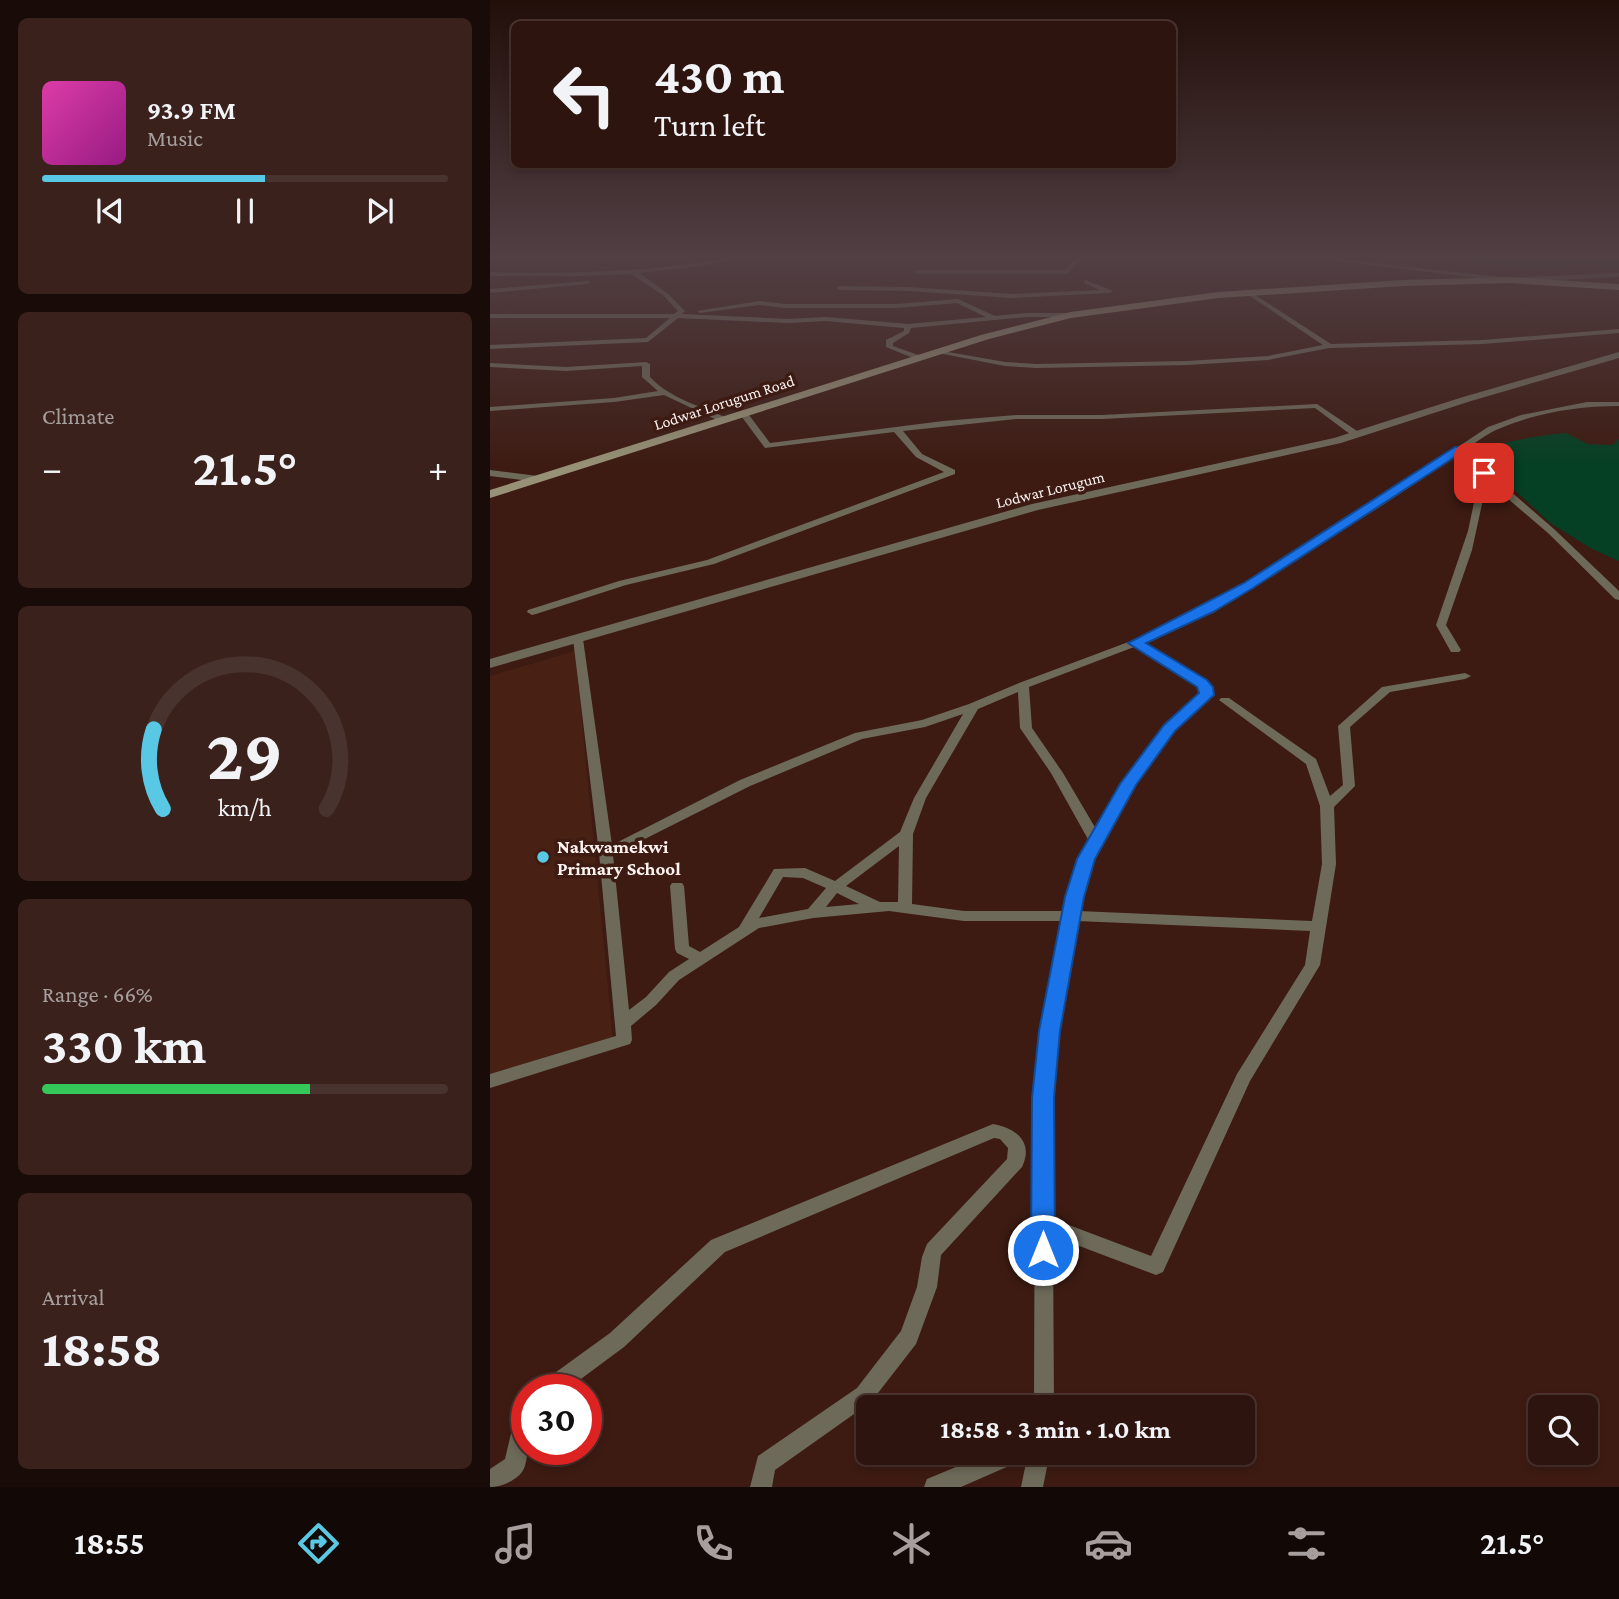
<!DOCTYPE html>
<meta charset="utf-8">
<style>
body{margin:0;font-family:"Crimson Pro",serif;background:#3a211c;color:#f1f3f6;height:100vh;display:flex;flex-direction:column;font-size:26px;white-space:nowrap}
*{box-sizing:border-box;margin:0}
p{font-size:23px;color:#a79e9e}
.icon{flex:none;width:38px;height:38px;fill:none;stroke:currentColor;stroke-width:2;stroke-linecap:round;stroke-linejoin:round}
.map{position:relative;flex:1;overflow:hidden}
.sheet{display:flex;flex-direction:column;gap:18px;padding:18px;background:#190b08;width:490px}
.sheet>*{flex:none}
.hud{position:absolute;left:21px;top:21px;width:665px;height:147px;border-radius:10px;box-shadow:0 4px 10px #0003,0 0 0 2px #49332e;background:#2e140e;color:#f1f3f6;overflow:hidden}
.fabs{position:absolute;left:1038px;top:1395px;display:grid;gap:14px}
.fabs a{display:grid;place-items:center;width:70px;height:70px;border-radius:10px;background:#2e140e;box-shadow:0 4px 10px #0003,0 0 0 2px #49332e;font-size:35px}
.speed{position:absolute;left:21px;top:1374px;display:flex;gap:14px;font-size:35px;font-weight:700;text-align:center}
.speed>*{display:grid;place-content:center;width:91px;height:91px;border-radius:50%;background:#2e140e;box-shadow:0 4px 10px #0003,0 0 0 2px #49332e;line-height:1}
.speed .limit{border:10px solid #d22;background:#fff;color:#111}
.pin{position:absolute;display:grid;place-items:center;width:60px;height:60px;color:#fff;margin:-30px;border-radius:14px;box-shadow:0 4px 10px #0006}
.me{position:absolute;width:77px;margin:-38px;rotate:0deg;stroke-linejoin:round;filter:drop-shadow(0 0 5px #0008)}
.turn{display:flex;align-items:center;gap:24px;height:147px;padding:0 28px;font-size:32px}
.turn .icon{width:91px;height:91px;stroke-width:2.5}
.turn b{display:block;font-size:49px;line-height:60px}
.big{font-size:52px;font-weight:700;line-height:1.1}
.sheet .tile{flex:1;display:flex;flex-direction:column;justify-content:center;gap:10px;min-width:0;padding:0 24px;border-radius:10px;background:#3a211c}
.sheet .dial{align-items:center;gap:0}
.dial svg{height:182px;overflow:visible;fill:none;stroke:#49332e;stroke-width:7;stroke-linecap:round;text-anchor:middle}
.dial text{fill:#f1f3f6;stroke:none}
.song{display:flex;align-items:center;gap:21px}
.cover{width:84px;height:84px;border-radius:10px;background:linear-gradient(135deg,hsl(320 70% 55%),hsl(310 70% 35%))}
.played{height:7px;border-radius:4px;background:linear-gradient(90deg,#59c8e4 55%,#49332e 55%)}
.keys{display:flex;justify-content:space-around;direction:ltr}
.heat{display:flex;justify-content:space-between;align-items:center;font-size:38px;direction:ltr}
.charge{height:10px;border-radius:5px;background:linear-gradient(90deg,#34c759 66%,#49332e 0)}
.trip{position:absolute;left:366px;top:1395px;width:399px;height:70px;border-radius:10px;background:#2e140e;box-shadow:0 4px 10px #0003,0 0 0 2px #49332e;font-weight:700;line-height:70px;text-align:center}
.dock{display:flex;height:112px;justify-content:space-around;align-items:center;background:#120806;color:#a79e9e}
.dock .icon{width:49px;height:49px}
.dock .on{color:#59c8e4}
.dock b{font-size:32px;color:#f1f3f6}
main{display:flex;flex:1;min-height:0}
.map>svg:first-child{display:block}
</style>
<main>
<section class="sheet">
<div class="tile">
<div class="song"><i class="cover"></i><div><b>93.9 FM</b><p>Music</p></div></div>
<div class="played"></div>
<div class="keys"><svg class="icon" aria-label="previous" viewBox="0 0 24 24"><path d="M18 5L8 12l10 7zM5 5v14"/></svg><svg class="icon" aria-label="pause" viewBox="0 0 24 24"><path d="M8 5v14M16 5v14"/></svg><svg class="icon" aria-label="next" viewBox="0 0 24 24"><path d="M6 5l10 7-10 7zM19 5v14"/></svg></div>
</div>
<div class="tile"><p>Climate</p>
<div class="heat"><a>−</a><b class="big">21.5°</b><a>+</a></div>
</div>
<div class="tile dial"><svg viewBox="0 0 100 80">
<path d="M14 69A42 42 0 1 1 86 69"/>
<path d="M14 69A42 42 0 0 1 10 34" stroke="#59c8e4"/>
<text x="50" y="56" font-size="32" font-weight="700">29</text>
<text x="50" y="72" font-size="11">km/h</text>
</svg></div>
<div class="tile"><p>Range · 66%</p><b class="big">330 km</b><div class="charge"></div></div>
<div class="tile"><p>Arrival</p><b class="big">18:58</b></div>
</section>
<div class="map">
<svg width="1129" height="1487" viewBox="0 0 1129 1487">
<rect width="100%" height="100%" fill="#3d1b12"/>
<g fill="#482014">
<path d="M432,259H586L575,272L415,271Z"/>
<path d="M85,651L123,1039L0,1078V676Z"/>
</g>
<g fill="#053f24">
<path d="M944,259H1129V268L1095,263L1054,268Z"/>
<path d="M1076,433L1098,444L1122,445L1129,439V561L1102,549L1060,523L1005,472L998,460L1000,448C1008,442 1065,433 1076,433Z"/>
</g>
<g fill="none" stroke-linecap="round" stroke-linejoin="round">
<g fill="#6e6a5a" fill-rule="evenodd">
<path d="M233,259H245L212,266L149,273L177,293L195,311L192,314L298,319L336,317L418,324L496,317L467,303L406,308H294L269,305L210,313L207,311L269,301L294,304H406L468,299L505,316L537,313H581L584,315L581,317H537L421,328L419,333L403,343V346L431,356L432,358L428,360L396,347V340L414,331V328L336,321L298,323L188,318L158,342L0,349V345L156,338L180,318H0V314H184L188,311L173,295L141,274L92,276H0V272C78,274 156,272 233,259Z"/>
<path d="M585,259H591L577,274H428L425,272L428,270H575Z"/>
<path d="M832,259H849L1019,278L1129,273V277L1019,282Z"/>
<path d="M596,280L623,291L620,293L523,298L417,291L350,290L347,288L350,286L417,287L523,294L610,290L594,283V281Z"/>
<path d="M99,281L100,282L97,284L0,293V289Z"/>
<path d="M759,291L841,344L993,340L1129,329V333L993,344L839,348L778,360L697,365L546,368L515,366L443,352L447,350L515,362L546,364L697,361L778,356L833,345L757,294L756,293Z"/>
<path d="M156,362L160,364V377C179,398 210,406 235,417V421H229L174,395L124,402L0,411V407L124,398L168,391L152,377V366L76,371L0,367V363L76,367Z"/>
<path d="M1097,402H1129V406C1087,406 1045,413 1006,430C995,435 984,444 974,451L1064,529L1129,591V600L1125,599L1058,533L997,481L982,550L956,625L971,650L969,652H961L946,625L978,531L990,474L968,455L888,508L722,611L653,643L716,681L722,687L723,695L683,731L644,785L603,859L588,911L822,921L832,864L830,806L816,764L729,700L731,698H739L826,759L840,796L853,785L848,726L892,687L975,673L981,676L975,679L900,692L860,727L865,786L844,807L846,864L830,965L760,1081L673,1272L666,1275L563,1236L564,1407H544L545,1098L551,1031L572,921H474L399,911L323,918L269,928L189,980L166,1005L141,1026L142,1040L140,1044L0,1088V1074L126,1036L109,853L83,639L84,637L88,636L93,639L122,845L250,780L365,733L432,720L479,704L529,683L641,641L714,607L882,504L998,427L1031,415ZM644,647L708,685L711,694L675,725L632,784L606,829L573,773L542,728L539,687ZM528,692L530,728L561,773L599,841L589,859L574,911H474L422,904L423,834L436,798L488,709ZM473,714L424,798L410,832L345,881L315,868L284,869L249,927L210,952L199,946L194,886L192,883H182L180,886L185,949L187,953L199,959L179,972L156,997L139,1010L123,855L260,786L372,739L435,727ZM409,846L408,902H390L356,886ZM293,877L313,878L336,888L318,909L269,918ZM347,893L369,904L336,907ZM587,921L820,931L815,965L747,1074L661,1256L563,1219L561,1098L567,1031Z"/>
<path d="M827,404L870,433V437H864L825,408L612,419H526L413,431L432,454L465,470V474L224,564L136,585L46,614L42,615L37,612L38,610L129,581L217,560L454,472L426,457L404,432L275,448L249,413L250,411H256L280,443L453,421L526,415H612Z"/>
<path d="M0,470L48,476L52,479L48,482L0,476Z"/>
<path d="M503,1124C526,1128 544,1142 532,1167L451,1255L447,1287L426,1344L381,1402L285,1470L282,1487H260L268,1456L367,1388L411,1331L427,1287L432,1257L437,1244L517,1159L518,1148L510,1139L504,1138L235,1252L134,1347L76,1390H48L51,1383L120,1333L221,1240Z"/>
<path d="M37,1398V1449H38C37,1456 36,1467 32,1472C25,1481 11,1487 0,1487V1469L15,1459L27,1408L30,1401Z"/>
<path d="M502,1452H560L553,1487H531L537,1458L471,1487H434L437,1479Z"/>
</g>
<path fill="#6e6a5a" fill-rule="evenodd" d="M1129,352V358L981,401L851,443L548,510L0,668V659L542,504L844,438L973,397Z"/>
<path fill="#979177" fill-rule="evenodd" d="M1019,277L1129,284V290L1019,283L913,286L728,298L581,318L499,339L0,498V490L491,335L581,312L728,292L913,280Z"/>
</g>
<linearGradient id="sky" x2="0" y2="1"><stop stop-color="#220f0a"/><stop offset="0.55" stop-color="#513f44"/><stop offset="1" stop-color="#513f44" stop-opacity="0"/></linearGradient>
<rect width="1129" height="467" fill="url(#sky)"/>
<path fill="#1a73e8" stroke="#114b97" stroke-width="2" d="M965,447H972L998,471V476H990L968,455L763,588L723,612L656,643L717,680L723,687L724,695L685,731L646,785L605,859L594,897L570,1031L564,1098L565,1250L562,1258L553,1261L544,1258L541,1250L542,1098L549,1031L575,897L587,859L630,784L674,725L709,693L707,687L638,643L754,583Z"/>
<circle fill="#59c8e4" stroke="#3d1b12" stroke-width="2.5" cx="53" cy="857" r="7"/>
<g text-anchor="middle" stroke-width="7" stroke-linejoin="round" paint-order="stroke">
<g font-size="16" fill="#fcf3f0" stroke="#3d1b12">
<text transform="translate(234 402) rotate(-18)" y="6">Lodwar Lorugum Road</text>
<text transform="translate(560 489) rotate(-14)" y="6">Lodwar Lorugum</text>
</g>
<g font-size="19" font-weight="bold" fill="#fcf3f0" stroke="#3d1b12" text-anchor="start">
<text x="67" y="853">Nakwamekwi<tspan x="67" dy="22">Primary School</tspan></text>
</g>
</g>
</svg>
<div class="fabs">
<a><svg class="icon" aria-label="search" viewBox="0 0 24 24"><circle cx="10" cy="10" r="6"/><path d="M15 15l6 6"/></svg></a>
</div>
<div class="speed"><div class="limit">30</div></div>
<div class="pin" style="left:994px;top:473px;background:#d93025"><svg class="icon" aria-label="arrive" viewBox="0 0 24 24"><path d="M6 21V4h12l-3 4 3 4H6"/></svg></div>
<svg class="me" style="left:553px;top:1250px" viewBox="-20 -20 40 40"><circle r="17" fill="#1a73e8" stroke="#fff" stroke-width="3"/><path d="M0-11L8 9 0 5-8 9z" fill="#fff"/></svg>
<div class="trip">18:58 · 3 min · 1.0 km</div>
<div class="hud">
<div class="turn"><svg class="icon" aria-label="left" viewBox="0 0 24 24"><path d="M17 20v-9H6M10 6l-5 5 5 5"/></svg><div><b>430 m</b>Turn left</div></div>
</div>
</div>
</main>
<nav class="dock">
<b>18:55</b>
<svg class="icon on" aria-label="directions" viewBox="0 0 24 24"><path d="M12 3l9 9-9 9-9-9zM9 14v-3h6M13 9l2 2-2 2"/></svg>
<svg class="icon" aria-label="music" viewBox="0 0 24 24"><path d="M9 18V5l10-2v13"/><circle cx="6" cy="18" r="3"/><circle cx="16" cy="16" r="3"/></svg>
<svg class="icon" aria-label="phone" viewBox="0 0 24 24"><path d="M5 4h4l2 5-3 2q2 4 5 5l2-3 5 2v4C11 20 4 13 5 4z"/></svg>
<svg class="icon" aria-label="climate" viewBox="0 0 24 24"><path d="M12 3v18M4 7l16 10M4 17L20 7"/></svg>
<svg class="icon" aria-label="car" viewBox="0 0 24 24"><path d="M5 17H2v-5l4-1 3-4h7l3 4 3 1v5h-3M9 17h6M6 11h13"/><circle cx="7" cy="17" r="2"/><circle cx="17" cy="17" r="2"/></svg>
<svg class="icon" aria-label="filters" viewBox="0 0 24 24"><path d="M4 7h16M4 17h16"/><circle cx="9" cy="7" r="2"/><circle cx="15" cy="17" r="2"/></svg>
<b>21.5°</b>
</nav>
